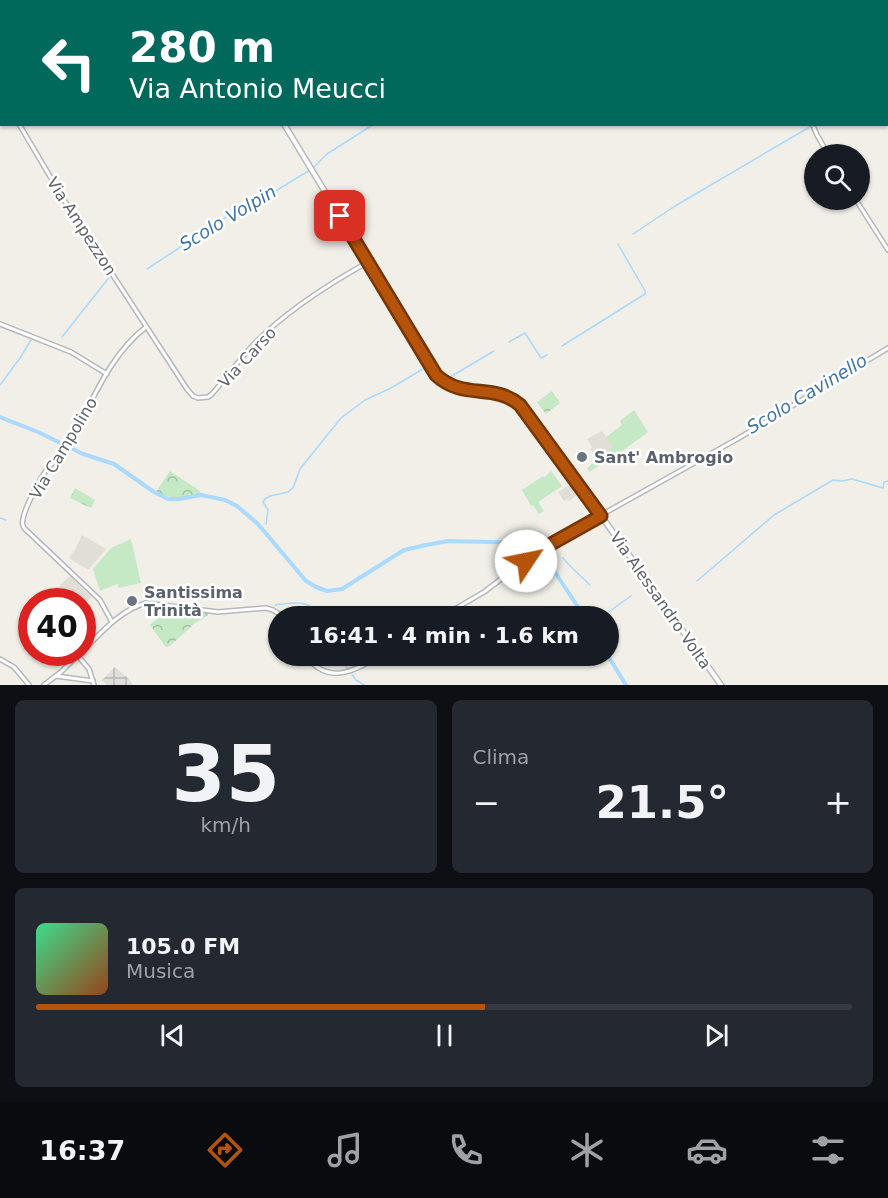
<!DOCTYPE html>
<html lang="it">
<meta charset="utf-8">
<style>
body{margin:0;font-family:"DejaVu Sans",sans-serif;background:#242831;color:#f1f3f6;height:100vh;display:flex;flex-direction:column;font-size:22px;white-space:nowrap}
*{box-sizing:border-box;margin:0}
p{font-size:20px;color:#9ea1a6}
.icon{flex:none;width:33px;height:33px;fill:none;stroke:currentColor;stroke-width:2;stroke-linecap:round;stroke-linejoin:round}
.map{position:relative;height:685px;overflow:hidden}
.drawer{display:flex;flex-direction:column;gap:15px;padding:15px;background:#0d0f14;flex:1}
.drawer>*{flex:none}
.banner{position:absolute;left:0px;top:0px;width:888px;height:126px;box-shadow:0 2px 4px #0004;background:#00695c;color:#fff;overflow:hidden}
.buttons{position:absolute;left:804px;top:144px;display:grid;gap:12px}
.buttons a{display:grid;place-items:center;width:66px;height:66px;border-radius:50%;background:#171b24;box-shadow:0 2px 4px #0004;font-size:30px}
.speed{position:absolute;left:18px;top:588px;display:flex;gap:12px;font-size:30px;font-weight:700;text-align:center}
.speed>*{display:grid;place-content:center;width:78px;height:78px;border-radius:50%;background:#171b24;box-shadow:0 2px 4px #0004;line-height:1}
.speed .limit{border:9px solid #d22;background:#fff;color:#111}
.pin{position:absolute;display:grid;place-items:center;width:51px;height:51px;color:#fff;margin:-26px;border-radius:12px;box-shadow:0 3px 9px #0006}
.me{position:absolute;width:66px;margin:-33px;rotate:56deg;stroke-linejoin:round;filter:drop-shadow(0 0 4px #0008)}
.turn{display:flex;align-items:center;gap:21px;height:126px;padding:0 30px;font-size:27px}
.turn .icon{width:78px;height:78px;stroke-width:2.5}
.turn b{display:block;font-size:42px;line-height:51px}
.big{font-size:45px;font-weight:700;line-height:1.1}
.drawer .card{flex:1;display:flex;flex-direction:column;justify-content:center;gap:9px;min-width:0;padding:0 21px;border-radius:9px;background:#242831}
.drawer .dial{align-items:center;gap:0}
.dial b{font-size:78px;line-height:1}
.song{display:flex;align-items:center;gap:18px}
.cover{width:72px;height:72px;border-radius:9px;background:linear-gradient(135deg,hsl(150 70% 55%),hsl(20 70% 35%))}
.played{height:6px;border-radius:3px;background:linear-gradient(90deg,#b45309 55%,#363941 55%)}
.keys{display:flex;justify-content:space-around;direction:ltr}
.heat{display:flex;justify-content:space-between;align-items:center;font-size:33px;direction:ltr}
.drawer .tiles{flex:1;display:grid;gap:15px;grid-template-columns:1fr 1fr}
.card:last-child{grid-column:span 2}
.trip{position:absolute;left:268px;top:606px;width:351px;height:60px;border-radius:30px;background:#171b24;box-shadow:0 2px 4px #0004;font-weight:700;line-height:60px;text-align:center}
.tabs{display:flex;height:96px;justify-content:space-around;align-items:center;background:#090b0e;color:#9ea1a6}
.tabs .icon{width:42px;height:42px}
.tabs .on{color:#b45309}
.tabs b{font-size:27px;color:#f1f3f6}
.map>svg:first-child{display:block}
</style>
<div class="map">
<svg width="888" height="685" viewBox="0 0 888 685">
<defs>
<pattern id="industrial-grid" width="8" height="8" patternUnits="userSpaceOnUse" patternTransform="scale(1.5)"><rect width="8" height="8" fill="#e0deda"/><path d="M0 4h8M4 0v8" fill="none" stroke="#b9b8b5"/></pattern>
<pattern id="forest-crowns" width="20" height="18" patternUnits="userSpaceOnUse" patternTransform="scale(1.5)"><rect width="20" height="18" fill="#c5e8c5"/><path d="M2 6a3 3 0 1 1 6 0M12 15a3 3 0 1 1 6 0" fill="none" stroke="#a3c0a4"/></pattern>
</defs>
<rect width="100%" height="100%" fill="#f1efe8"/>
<path fill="url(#industrial-grid)" d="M115,667L130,680L133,685H107L102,680Z"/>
<g fill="#e1ded6">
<path d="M602,431L613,447L597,459L590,449L592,447L587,439Z"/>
<path d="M574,482L581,492L569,501L567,499L564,501L558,492Z"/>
<path d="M82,535L106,549L88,570L69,558L76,548Z"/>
<path d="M70,576L91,597L83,606L82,602L53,601L57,597L53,592Z"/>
</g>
<g fill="url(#forest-crowns)">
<path d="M552,391L560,403L546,414L537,402Z"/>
<path d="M170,471L200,491L201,495C183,498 173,500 156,492Z"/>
<path d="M75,488L95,500L91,508L70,498Z"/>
<path d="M170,607L210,612L207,616L195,623L171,645L167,647L165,646L150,625Z"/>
</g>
<g fill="#c5e8c5">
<path d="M634,410L648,432L607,462H605L589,472L587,468L613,447L606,437L622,425L620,421Z"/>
<path d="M551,471L562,486L538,502L544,511L539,514L533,505L531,506L522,490L543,476L544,478Z"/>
<path d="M131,539L141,583L119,588L117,584L100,591L93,569L111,548Z"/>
</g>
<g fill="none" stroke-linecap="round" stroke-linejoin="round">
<g stroke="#aadaff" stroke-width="1.5">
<path d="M148,2L150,0"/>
<path d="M577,2L579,0"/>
<path d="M886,77L888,76"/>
<path d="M0,91H2"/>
<path d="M313,168L327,154L374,124"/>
<path d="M633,234L675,206L808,128"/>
<path d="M147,269L237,210L251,206L310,170"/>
<path d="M62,337L111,275"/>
<path d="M509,342L525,333L541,358L547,355"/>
<path d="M562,346L645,294V291L618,244"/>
<path d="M838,377L888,346"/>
<path d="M445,380L494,351"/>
<path d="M0,385L20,358L31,340"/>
<path d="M0,518L6,520"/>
<path d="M266,524L268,510L263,502L265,499L270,496L288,492L293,488L300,469L341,418L365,400L389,389L428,366L441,382"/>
<path d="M262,529L263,528"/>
<path d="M547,544L552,541"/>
<path d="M540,548H541"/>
<path d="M563,558L569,565L590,585"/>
<path d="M697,581L774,515L833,480L842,481L852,479L883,488L884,482L888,481"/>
<path d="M275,605C294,603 308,598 320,616"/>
<path d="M153,606L162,609"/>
<path d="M167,611C180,616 190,618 204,616"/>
<path d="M607,613L631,596"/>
<path d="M340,656L341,658"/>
<path d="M342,662L348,669"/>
<path d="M352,674L356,680L364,685"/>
</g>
<g stroke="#aadaff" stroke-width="4">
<path d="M0,417L38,432L83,454L114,464L154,492L168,499H180L201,495L225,500L237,506L258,524L306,581L316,587L327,591L342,589L404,550L426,545L448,541L530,543L539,548L584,616"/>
<path d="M608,656L626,685"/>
</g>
<defs>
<g id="tertiary">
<path d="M734,0L735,2"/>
<path d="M152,2L154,0"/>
<path d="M886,82L888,81"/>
<path d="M0,93L2,96"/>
<path d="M19,124L64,200L187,389L193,396L198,398L208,397L212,394C226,378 239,360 254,344C286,311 327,285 368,262"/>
<path d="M812,124V125"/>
<path d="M814,128L817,135L828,154"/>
<path d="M856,200L888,250"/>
<path d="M0,324L71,352L107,374"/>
<path d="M509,573L506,571L504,575L506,577L508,576L509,573L543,549L569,533L739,438L888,348"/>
<path d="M443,616L484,592L505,576"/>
<path d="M112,622L100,600L24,528C22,523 22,524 23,519C25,507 40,479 47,469C53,462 61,457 66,449C90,408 107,357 146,327"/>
<path d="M82,652C101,633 120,610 146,603L218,612L266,608L273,610L282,616"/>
<path d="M78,656L89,669L94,685"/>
<path d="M306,656C328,685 352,672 380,656"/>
<path d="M0,659L14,667L29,685"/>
<path d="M56,676L93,681"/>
<path d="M44,685L61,672L81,652"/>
</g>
<g id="secondary">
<path d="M209,0L210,2"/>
<path d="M284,124L434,372C459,402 492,382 520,405L561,459L721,685"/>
</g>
</defs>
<use href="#tertiary" stroke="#b5b8bc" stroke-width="6"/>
<use href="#secondary" stroke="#b6babf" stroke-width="7"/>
<use href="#tertiary" stroke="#fff" stroke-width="3"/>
<use href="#secondary" stroke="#fff" stroke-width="4"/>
</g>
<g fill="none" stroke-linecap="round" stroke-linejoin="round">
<defs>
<path id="route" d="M340,216L436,375C464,401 493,382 520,405L601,516L551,544L526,561"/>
</defs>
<use href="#route" stroke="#753606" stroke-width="15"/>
<use href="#route" stroke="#b45309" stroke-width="10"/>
</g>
<g fill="#6b7280" stroke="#fff" stroke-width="2">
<circle cx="582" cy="457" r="6"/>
<circle cx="132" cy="601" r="6"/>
</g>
<g text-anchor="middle" stroke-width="5" stroke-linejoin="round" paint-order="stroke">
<g font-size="16" fill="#5f6368" stroke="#fff">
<text transform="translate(82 226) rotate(57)" y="6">Via Ampezzon</text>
<text transform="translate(247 357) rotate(-47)" y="6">Via Carso</text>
<text transform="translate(63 448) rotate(-59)" y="6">Via Campolino</text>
<text transform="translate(661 600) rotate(55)" y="6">Via Alessandro Volta</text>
</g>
<g font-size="16" font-weight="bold" fill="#5b616d" stroke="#fff" text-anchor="start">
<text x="594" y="463">Sant' Ambrogio</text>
<text x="144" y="598">Santissima<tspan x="144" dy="18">Trinità</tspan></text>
</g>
<g font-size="18" font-style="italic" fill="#4174aa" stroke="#fff">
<text transform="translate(228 218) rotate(-31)" y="6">Scolo Volpin</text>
<text transform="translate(807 394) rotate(-31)" y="6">Scolo Cavinello</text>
</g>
</g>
</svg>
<div class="buttons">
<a><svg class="icon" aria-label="search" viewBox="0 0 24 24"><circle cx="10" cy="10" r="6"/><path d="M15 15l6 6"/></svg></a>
</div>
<div class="speed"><div class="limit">40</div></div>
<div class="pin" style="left:340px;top:216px;background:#d93025"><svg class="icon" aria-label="arrive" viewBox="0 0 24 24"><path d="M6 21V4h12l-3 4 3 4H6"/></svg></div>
<svg class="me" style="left:526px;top:561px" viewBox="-20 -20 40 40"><circle r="19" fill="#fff"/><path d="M0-13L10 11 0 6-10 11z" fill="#b45309"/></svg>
<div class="trip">16:41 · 4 min · 1.6 km</div>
<div class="banner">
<div class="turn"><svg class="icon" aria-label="left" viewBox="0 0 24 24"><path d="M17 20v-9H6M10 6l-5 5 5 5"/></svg><div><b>280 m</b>Via Antonio Meucci</div></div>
</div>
</div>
<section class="drawer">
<div class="tiles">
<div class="card dial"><b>35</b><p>km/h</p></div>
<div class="card"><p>Clima</p>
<div class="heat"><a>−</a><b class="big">21.5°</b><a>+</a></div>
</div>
<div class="card">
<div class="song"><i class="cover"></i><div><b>105.0 FM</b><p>Musica</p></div></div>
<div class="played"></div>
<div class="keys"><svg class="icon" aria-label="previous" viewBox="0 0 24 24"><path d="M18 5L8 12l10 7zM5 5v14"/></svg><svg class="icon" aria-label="pause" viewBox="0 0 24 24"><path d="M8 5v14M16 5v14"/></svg><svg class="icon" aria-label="next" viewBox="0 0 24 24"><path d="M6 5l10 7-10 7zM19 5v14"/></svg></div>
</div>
</div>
</section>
<nav class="tabs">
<b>16:37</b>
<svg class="icon on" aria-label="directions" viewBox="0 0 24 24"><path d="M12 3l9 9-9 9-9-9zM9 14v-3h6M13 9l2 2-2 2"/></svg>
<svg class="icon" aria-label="music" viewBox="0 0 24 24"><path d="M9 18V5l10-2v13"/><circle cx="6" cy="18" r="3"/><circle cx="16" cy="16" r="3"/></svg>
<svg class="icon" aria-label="phone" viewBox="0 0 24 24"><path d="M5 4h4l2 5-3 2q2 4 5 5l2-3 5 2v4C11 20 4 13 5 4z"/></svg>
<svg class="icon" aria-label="climate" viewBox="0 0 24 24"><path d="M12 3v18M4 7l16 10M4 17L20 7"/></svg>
<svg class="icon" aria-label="car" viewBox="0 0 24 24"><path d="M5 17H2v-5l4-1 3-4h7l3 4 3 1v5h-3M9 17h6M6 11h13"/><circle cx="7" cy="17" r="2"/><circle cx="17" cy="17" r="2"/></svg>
<svg class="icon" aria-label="filters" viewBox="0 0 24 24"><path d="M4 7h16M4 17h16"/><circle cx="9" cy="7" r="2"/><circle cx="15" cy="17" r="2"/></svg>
</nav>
